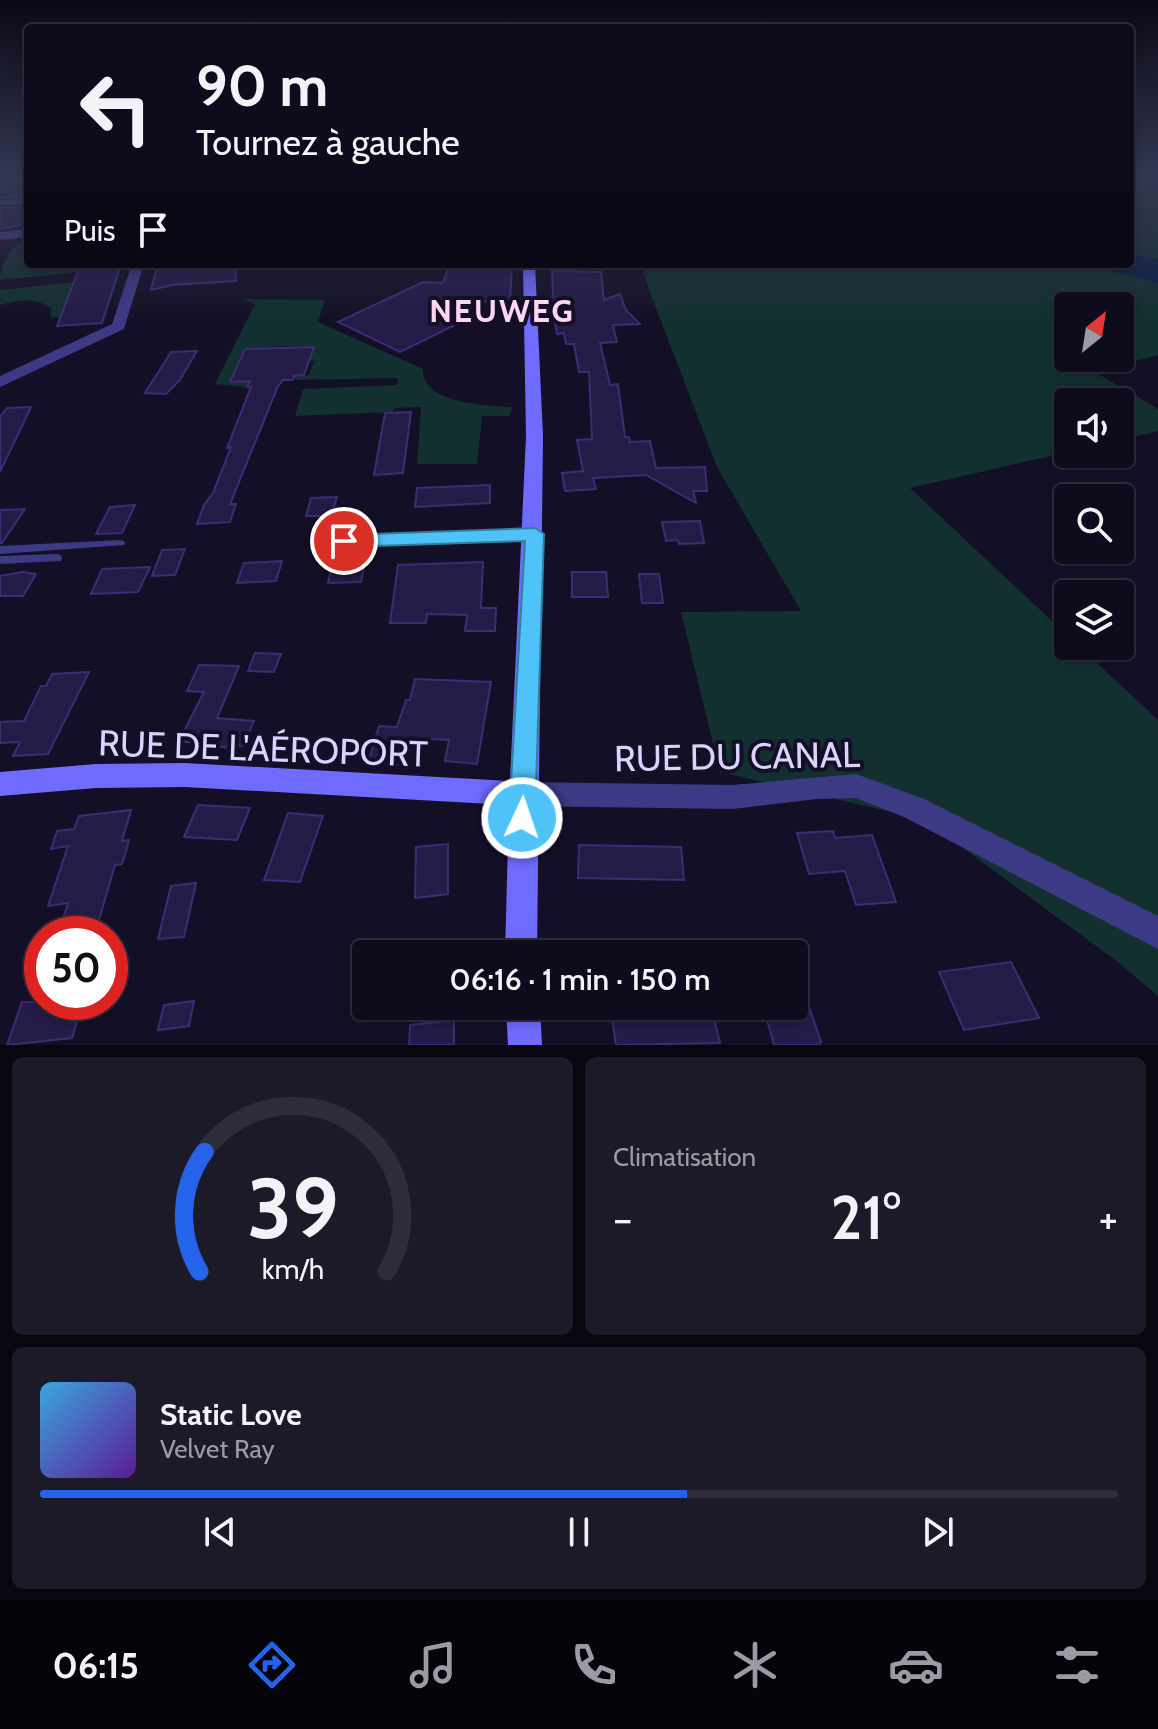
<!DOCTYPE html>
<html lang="fr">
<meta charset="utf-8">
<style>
body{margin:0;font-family:Cabin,sans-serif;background:#1c1929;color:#f1f3f6;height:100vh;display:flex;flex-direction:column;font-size:30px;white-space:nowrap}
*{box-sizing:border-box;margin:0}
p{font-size:26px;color:#9b9ba3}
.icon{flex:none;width:44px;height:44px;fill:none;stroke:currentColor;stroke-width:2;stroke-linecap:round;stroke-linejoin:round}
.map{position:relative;height:1045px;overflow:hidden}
.drawer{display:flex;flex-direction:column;gap:12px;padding:12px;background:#08060f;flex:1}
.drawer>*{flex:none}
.banner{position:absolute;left:24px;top:24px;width:1110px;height:244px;border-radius:8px;box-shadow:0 4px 12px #0003,0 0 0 2px #2e2b3b;background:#0e0b1c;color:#f1f3f6;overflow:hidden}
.needle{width:52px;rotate:30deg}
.tools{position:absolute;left:1054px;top:292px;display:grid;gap:16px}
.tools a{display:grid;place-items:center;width:80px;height:80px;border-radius:8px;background:#0e0b1c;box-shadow:0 4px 12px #0003,0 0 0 2px #2e2b3b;font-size:40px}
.speed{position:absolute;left:24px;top:916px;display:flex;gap:16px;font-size:40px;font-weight:700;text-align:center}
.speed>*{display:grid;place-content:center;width:104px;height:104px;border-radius:50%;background:#0e0b1c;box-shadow:0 4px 12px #0003,0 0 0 2px #2e2b3b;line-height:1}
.speed .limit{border:12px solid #d22;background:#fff;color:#111}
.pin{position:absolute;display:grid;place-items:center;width:68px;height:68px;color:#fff;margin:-34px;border:4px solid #fff;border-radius:50%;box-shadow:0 2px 8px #0007}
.me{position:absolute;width:88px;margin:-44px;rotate:3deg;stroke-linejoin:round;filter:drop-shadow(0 0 6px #0008)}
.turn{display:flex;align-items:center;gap:28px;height:168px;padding:0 40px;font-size:36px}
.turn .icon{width:104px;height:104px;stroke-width:2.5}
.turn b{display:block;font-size:56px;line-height:68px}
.then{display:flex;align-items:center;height:76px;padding:0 40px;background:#0003;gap:16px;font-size:30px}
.big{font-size:60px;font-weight:600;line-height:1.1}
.drawer .widget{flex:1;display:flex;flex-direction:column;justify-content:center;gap:12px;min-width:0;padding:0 28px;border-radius:12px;background:#1c1929}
.drawer .dial{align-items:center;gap:0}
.dial svg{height:208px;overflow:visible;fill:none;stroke:#2e2b3b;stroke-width:7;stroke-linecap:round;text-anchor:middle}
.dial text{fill:#f1f3f6;stroke:none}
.song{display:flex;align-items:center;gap:24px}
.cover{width:96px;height:96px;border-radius:12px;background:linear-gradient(135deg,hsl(200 70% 55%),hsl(270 70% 35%))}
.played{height:8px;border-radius:4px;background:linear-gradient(90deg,#2563eb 60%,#2e2b3b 60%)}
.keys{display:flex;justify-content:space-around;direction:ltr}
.heat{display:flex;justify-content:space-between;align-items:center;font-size:44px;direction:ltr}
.drawer .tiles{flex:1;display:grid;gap:12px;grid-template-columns:1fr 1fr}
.widget:last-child{grid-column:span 2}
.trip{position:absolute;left:352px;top:940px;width:456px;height:80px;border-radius:8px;background:#0e0b1c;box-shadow:0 4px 12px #0003,0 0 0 2px #2e2b3b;font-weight:600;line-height:80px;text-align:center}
.dock{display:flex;height:128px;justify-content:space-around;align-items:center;background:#06040b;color:#9b9ba3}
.dock .icon{width:56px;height:56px}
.dock .on{color:#2563eb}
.dock b{font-size:36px;color:#f1f3f6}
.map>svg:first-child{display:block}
</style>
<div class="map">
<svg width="1158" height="1045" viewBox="0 0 1158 1045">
<rect width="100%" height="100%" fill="#130f26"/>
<g fill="#12302f" fill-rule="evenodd">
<path d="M1130,175H1158V355L1095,372L1158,409V431L1120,440V402H1068V452L910,488L1068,636V646H1079L1158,720V996L1118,962L925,820L720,772L681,612L801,611L717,467L648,287L642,264H1130ZM1068,306H1120V358H1068Z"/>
<path d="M28,239V264H90L88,271L0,280C0,263 12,245 28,239Z"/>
<path d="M74,282L61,317L51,318V308C35,297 17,300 0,305V290Z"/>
<path d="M243,299L325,300L318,322L423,369C421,403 487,406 512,407L510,416H482L477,464H417L421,407L394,408L393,412L295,416L303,389L397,385L398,378L292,380L294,376L309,375L314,361H309L314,347L284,346L244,349L230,382L250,381L247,387L215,384L255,304Z"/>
</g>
<path fill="#0a1f44" d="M1130,254L1158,259V283L1083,264H1130Z"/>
<g fill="#241b47" stroke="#3b2d73" stroke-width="2">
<path d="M6,175H28V195L0,198V183Z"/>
<path d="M28,207V224L0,229V208Z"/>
<path d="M81,264H121L102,323L57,326Z"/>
<path d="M158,264H235L236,281L172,285L151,290Z"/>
<path d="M449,266L512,267L510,301L470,302L462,325H455L400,352L338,322L423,282L443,283Z"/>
<path d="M552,271L601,272L604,300L620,294L626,310L640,324L613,325L617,342L600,343L610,385L618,384L625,437H629L630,442L650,441L656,468L705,467L707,491H693L696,503L646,475L593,478L596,489L565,491L562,473L583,471L577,440L592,439L589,372H579L574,344H566L564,333L557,334L550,297H553Z"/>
<path d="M314,347L304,375L294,376L292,380H283L278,386L230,504H236L230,522L197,524L204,505L213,493L231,447L227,448L251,387H247L250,381L230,382L245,349Z"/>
<path d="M197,351L180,380L166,394L145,393L171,352Z"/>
<path d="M31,407L0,472V417L7,408Z"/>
<path d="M411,412L403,473L374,475L385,413Z"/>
<path d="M490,485V503L415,507L417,488Z"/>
<path d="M337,497L331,516H306L311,498Z"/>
<path d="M135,505L122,533L96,534L110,507Z"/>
<path d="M25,509L2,543H0V510Z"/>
<path d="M700,521L704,543L679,544L678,540L666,541L662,522Z"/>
<path d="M185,549L175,575L152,576L162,550Z"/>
<path d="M282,561L276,581L237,583L244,563Z"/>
<path d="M365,562L361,582L328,583L332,564Z"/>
<path d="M483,562L481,608H496L495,631H465L467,615L427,614L426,623H390L398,565Z"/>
<path d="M150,567L138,592L91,594L102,569Z"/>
<path d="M22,572L36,574L23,596H0V576Z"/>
<path d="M572,572H606L608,597H572Z"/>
<path d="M639,574H659L663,603H642Z"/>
<path d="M255,653L281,654L274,672L248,671Z"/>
<path d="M199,665L239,666L217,718L254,721L243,746L230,745L229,748L179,741L204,692L187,691Z"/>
<path d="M89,672L48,754L13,756L20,742L0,743V722L24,721L41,686H46L52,674Z"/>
<path d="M415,679L491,682L477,764L445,761L449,740L412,738L405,765L368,763L379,726L397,727L406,700H410Z"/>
<path d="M198,805L250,808L237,840L184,837Z"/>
<path d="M131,810L122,841L129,840L126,852L122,864L115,865L95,934H58L68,903L48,906L68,846L51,849L57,831L74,829L79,816Z"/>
<path d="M288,813L323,816L300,882L264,880Z"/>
<path d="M833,831L835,838L872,835L896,902L856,905L845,871L809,874L797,833Z"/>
<path d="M448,844V894L415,898L416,847Z"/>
<path d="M579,845L681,847L684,880L578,878Z"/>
<path d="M196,883L184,937L158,939L171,886Z"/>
<path d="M1011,962L1039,1018L964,1030L939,972Z"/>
<path d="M797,971L821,1042L819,1045H774L763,1006H794V972Z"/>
<path d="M194,1001L189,1026L158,1030L164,1005Z"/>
<path d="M22,1002H83L72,1038L7,1045Z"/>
<path d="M657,1006H711L720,1043L616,1045L611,1012Z"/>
<path d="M454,1020V1045H409L410,1025Z"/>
</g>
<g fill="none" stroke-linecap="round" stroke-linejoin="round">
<g fill="#3d3a85" fill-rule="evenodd">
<path d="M534,531L539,534L538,536L344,544L339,541L344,538Z"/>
<path d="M120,540L124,541L125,543L124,545L0,554V546Z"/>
<path d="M57,554L61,555L62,558L61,561L0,564V556Z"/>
</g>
<g fill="#3d3a85" fill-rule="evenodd">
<path d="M28,198V204L0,205V201Z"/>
<path d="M28,229V237L0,240V232Z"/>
<path d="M132,264H144L124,329L0,387V376L112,324Z"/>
<path d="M856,774L924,799L1158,916V949L904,817L856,798L817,799L732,809L523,806L513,803L509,794L513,785L523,782L732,785Z"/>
</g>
<g fill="#6f6bff" fill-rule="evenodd">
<path d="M523,264H535L543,436L537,954H505L509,805L185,787L96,788L0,796V772L96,764L185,763L510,781L526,436Z"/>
<path d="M506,1006H540L542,1045H508Z"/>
</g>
</g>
<linearGradient id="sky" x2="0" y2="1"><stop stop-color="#0a0815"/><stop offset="0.55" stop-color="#333752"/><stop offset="1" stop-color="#333752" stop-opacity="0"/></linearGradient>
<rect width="1158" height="321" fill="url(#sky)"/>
<path fill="#4fc3f7" stroke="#337fa1" stroke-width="2" d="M535,528L544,534L535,818L531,826L522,830L513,826L509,818L525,541L344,547L334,541L344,535Z"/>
<g text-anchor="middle" stroke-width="8" stroke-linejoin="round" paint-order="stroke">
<g font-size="32" font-weight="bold" letter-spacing="2" fill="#ffd6f0" stroke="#130f26">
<text x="502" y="322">NEUWEG</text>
</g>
<g font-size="36" fill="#d9d4ff" stroke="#130f26">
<text transform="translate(263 748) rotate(2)" y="13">RUE DE L'AÉROPORT</text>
<text transform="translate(737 756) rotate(-1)" y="13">RUE DU CANAL</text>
</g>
</g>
</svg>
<div class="tools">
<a><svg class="needle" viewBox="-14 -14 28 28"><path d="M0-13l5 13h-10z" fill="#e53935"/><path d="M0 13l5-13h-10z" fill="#9b9ba3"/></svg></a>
<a><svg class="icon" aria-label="sound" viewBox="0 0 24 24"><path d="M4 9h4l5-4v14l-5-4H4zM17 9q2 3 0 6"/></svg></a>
<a><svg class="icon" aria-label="search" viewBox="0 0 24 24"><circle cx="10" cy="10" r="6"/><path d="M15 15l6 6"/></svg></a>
<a><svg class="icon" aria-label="layers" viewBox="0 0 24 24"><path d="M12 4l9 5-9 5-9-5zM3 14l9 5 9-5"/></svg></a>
</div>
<div class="speed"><div class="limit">50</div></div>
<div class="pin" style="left:344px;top:541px;background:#d93025"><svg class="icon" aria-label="arrive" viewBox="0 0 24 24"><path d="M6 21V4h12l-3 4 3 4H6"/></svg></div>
<svg class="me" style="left:522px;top:818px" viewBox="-20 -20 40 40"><circle r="17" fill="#4fc3f7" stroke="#fff" stroke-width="3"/><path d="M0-11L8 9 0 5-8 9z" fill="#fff"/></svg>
<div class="trip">06:16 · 1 min · 150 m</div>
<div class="banner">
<div class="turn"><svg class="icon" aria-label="left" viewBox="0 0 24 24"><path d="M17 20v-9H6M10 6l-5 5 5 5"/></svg><div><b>90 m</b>Tournez à gauche</div></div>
<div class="then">Puis<svg class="icon" aria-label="arrive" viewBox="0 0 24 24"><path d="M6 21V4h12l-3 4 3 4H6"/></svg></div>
</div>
</div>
<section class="drawer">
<div class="tiles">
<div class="widget dial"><svg viewBox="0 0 100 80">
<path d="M14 69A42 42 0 1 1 86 69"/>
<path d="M14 69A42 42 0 0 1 16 23" stroke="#2563eb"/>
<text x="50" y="56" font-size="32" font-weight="700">39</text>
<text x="50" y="72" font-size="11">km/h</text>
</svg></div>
<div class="widget"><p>Climatisation</p>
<div class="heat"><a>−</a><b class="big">21°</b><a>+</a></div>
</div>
<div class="widget">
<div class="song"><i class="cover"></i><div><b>Static Love</b><p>Velvet Ray</p></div></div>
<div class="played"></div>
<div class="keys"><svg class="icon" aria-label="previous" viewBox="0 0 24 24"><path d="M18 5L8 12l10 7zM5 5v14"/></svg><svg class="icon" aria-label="pause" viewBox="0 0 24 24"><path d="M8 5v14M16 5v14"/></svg><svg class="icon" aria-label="next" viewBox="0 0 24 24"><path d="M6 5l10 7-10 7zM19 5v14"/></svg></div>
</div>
</div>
</section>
<nav class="dock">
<b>06:15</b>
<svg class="icon on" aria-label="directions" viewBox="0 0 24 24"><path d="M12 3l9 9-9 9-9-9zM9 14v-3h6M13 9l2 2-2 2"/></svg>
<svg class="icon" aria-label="music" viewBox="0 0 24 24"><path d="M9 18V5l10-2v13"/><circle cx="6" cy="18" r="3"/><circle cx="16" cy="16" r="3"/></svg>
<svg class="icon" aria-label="phone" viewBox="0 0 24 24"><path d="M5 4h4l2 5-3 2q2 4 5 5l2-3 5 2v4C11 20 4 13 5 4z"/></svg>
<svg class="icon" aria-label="climate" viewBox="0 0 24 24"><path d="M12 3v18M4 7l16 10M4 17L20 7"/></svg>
<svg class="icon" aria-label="car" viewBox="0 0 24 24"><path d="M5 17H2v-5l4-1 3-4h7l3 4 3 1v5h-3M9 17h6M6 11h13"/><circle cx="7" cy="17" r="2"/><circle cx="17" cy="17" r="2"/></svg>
<svg class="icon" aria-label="filters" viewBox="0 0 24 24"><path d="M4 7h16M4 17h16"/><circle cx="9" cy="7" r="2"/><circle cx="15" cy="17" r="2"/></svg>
</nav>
